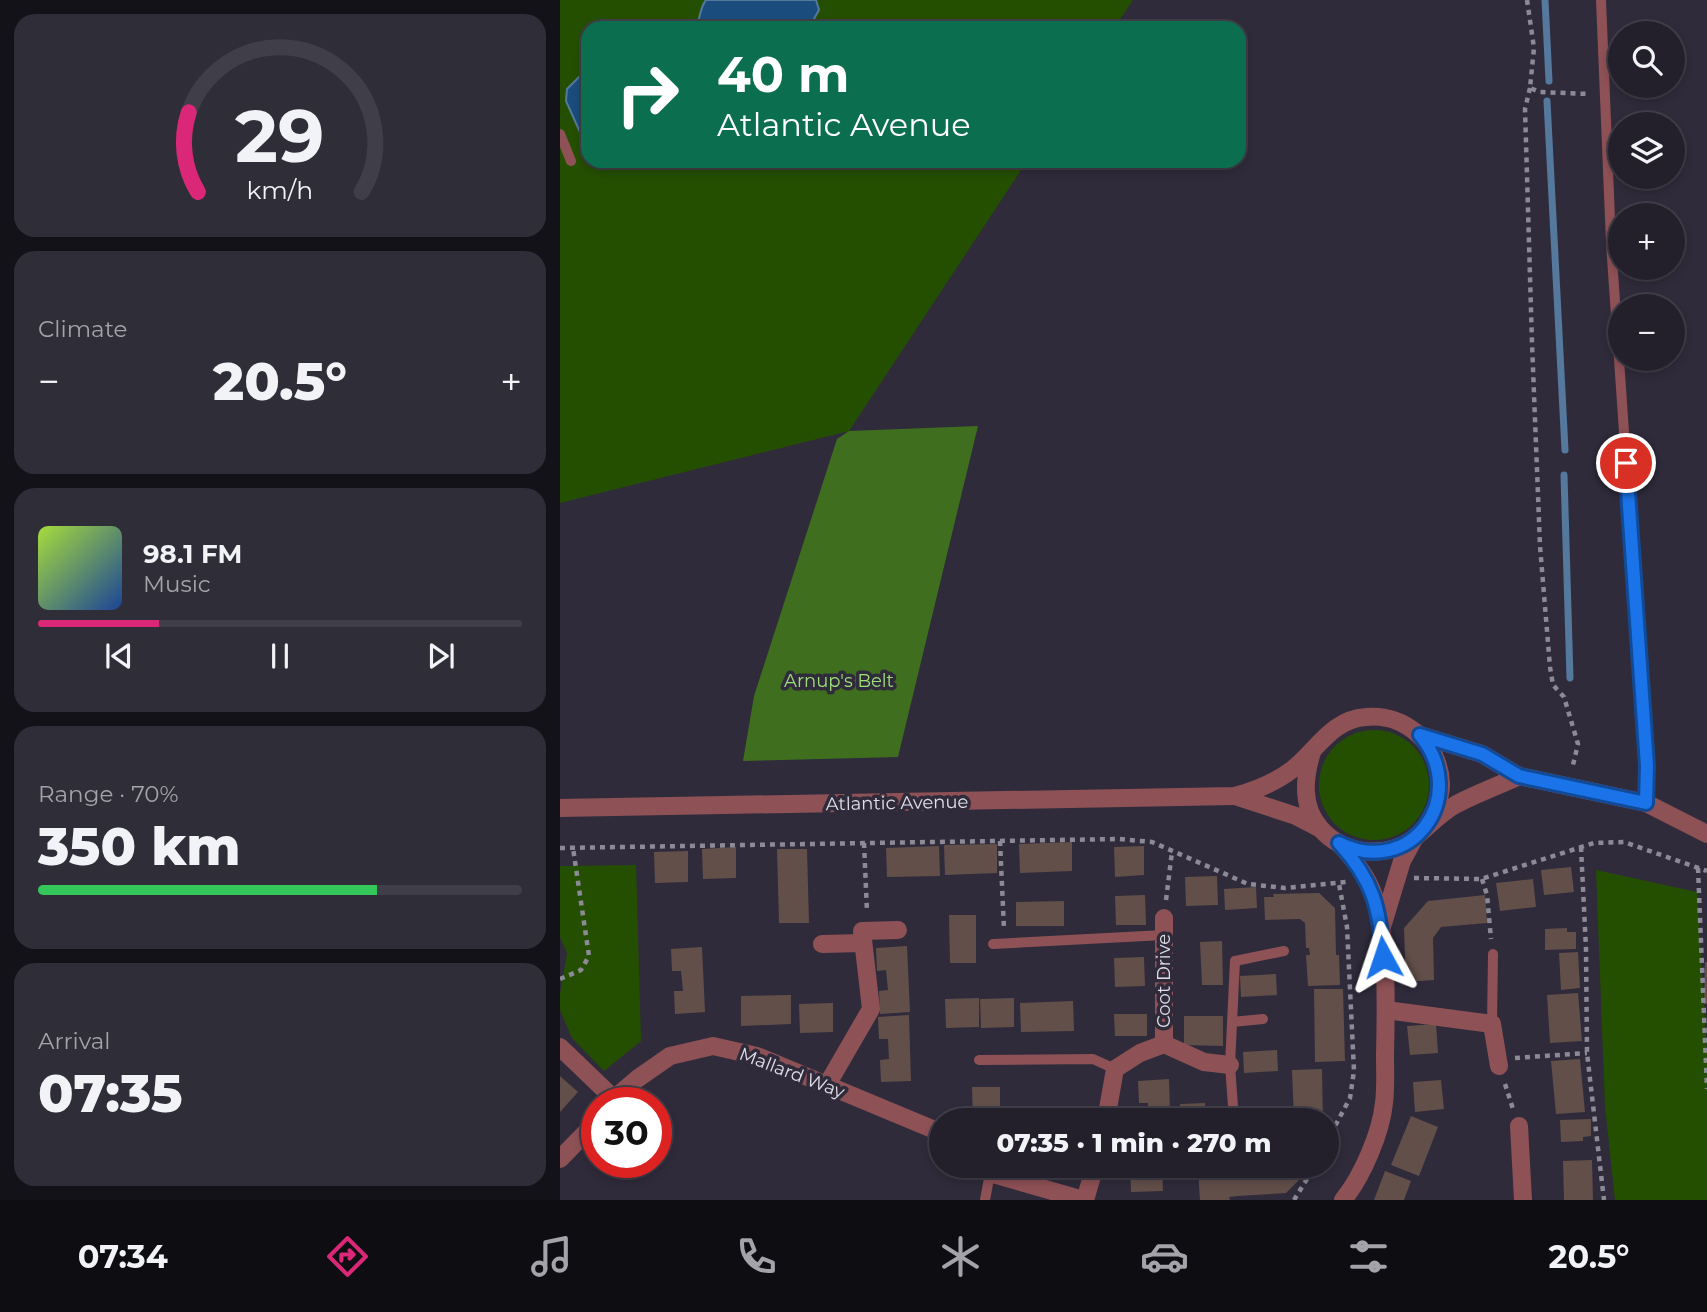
<!DOCTYPE html>
<meta charset="utf-8">
<style>
body{margin:0;font-family:Montserrat,sans-serif;background:#2f2d38;color:#f1f3f6;height:100vh;display:flex;flex-direction:column;font-size:26px;white-space:nowrap}
*{box-sizing:border-box;margin:0}
p{font-size:23px;color:#a3a3a9}
.icon{flex:none;width:38px;height:38px;fill:none;stroke:currentColor;stroke-width:2;stroke-linecap:round;stroke-linejoin:round}
.map{position:relative;flex:1;overflow:hidden}
.side{display:flex;flex-direction:column;gap:14px;padding:14px;background:#131218;width:560px}
.side>*{flex:none}
.guide{position:absolute;left:21px;top:21px;width:665px;height:147px;border-radius:21px;box-shadow:0 4px 10px #0003,0 0 0 2px #403e48;background:#0b6e4f;color:#fff;overflow:hidden}
.tools{position:absolute;left:1048px;top:21px;display:grid;gap:14px}
.tools a{display:grid;place-items:center;width:77px;height:77px;border-radius:50%;background:#23202c;box-shadow:0 4px 10px #0003,0 0 0 2px #403e48;font-size:35px}
.speed{position:absolute;left:21px;top:1087px;display:flex;gap:14px;font-size:35px;font-weight:700;text-align:center}
.speed>*{display:grid;place-content:center;width:91px;height:91px;border-radius:50%;background:#23202c;box-shadow:0 4px 10px #0003,0 0 0 2px #403e48;line-height:1}
.speed .limit{border:10px solid #d22;background:#fff;color:#111}
.pin{position:absolute;display:grid;place-items:center;width:60px;height:60px;color:#fff;margin:-30px;border:4px solid #fff;border-radius:50%;box-shadow:0 2px 7px #0007}
.me{position:absolute;width:77px;margin:-38px;rotate:355deg;stroke-linejoin:round;filter:drop-shadow(0 0 5px #0008)}
.turn{display:flex;align-items:center;gap:24px;height:147px;padding:0 21px;font-size:32px}
.turn .icon{width:91px;height:91px;stroke-width:2.5}
.turn b{display:block;font-size:49px;line-height:60px}
.big{font-size:52px;font-weight:800;line-height:1.1}
.side .widget{flex:1;display:flex;flex-direction:column;justify-content:center;gap:10px;min-width:0;padding:0 24px;border-radius:21px;background:#2f2d38}
.side .dial{align-items:center;gap:0}
.dial svg{height:182px;overflow:visible;fill:none;stroke:#403e48;stroke-width:7;stroke-linecap:round;text-anchor:middle}
.dial text{fill:#f1f3f6;stroke:none}
.song{display:flex;align-items:center;gap:21px}
.cover{width:84px;height:84px;border-radius:10px;background:linear-gradient(135deg,hsl(80 70% 55%),hsl(220 70% 35%))}
.played{height:7px;border-radius:4px;background:linear-gradient(90deg,#db2777 25%,#403e48 25%)}
.keys{display:flex;justify-content:space-around;direction:ltr}
.heat{display:flex;justify-content:space-between;align-items:center;font-size:38px;direction:ltr}
.charge{height:10px;border-radius:5px;background:linear-gradient(90deg,#34c759 70%,#403e48 0)}
.trip{position:absolute;left:369px;top:1108px;width:410px;height:70px;border-radius:35px;background:#23202c;box-shadow:0 4px 10px #0003,0 0 0 2px #403e48;font-weight:800;line-height:70px;text-align:center}
.menu{display:flex;height:112px;justify-content:space-around;align-items:center;background:#0e0d12;color:#a3a3a9}
.menu .icon{width:49px;height:49px}
.menu .active{color:#db2777}
.menu b{font-size:32px;color:#f1f3f6}
main{display:flex;flex:1;min-height:0}
.map>svg:first-child{display:block}
</style>
<main>
<section class="side">
<div class="widget dial"><svg viewBox="0 0 100 80">
<path d="M14 69A42 42 0 1 1 86 69"/>
<path d="M14 69A42 42 0 0 1 10 34" stroke="#db2777"/>
<text x="50" y="56" font-size="32" font-weight="700">29</text>
<text x="50" y="72" font-size="11">km/h</text>
</svg></div>
<div class="widget"><p>Climate</p>
<div class="heat"><a>−</a><b class="big">20.5°</b><a>+</a></div>
</div>
<div class="widget">
<div class="song"><i class="cover"></i><div><b>98.1 FM</b><p>Music</p></div></div>
<div class="played"></div>
<div class="keys"><svg class="icon" aria-label="previous" viewBox="0 0 24 24"><path d="M18 5L8 12l10 7zM5 5v14"/></svg><svg class="icon" aria-label="pause" viewBox="0 0 24 24"><path d="M8 5v14M16 5v14"/></svg><svg class="icon" aria-label="next" viewBox="0 0 24 24"><path d="M6 5l10 7-10 7zM19 5v14"/></svg></div>
</div>
<div class="widget"><p>Range · 70%</p><b class="big">350 km</b><div class="charge"></div></div>
<div class="widget"><p>Arrival</p><b class="big">07:35</b></div>
</section>
<div class="map">
<svg width="1147" height="1200" viewBox="0 0 1147 1200">
<rect width="100%" height="100%" fill="#2f2b3b"/>
<g fill="#254f00">
<path d="M0,0H573L554,28H28V161H467L289,431L0,503Z"/>
<circle cx="814" cy="785" r="55"/>
<path d="M76,865L81,1041L44,1071L12,1038L0,1010V994L7,953L0,937V866Z"/>
<path d="M1036,870L1137,892L1147,1052V1200H1055L1045,1106Z"/>
</g>
<path fill="#3f6e1f" d="M418,426L338,757L183,761L194,696L277,439L289,431Z"/>
<g fill="#1a4d7d" stroke="#55789d" stroke-width="2">
<path d="M146,0H256L259,10L250,26L246,28H136C140,19 140,7 146,0Z"/>
<path d="M28,72V150L6,101L7,89L21,75Z"/>
</g>
<g fill="none" stroke-linecap="round" stroke-linejoin="round">
<g stroke="#55789d" stroke-width="7">
<path d="M985,0L989,81"/>
<path d="M987,101L1005,450"/>
<path d="M1004,475L1010,678"/>
</g>
</g>
<g fill="#624f4a">
<path d="M512,842V871L460,873L459,844Z"/>
<path d="M437,844V873L385,875L384,845Z"/>
<path d="M379,846L380,876L327,877L326,848Z"/>
<path d="M584,846V875L555,877L554,847Z"/>
<path d="M176,847V878L143,879L142,849Z"/>
<path d="M217,849H247L249,923H219Z"/>
<path d="M128,851V882L95,883L94,852Z"/>
<path d="M1011,867L1014,892L984,895L981,870Z"/>
<path d="M657,876L658,905L626,906L625,877Z"/>
<path d="M973,879L976,907L940,911L936,883Z"/>
<path d="M696,887L697,908L665,910L664,889Z"/>
<path d="M759,893L775,908L776,955H779L780,985L748,986L746,955H750L749,948H746L745,923L740,919L705,920L704,897H714L713,894Z"/>
<path d="M585,895L586,925H556L555,896Z"/>
<path d="M925,895L927,923L881,927L873,938L874,980L846,982L844,928L868,901Z"/>
<path d="M504,901V926H456V902Z"/>
<path d="M389,915H416V963H390Z"/>
<path d="M1007,928V932H1016V949L985,950V929Z"/>
<path d="M662,941L663,985H642L640,942Z"/>
<path d="M347,946L350,1012L320,1014L319,991L328,990L326,970L317,971L316,948Z"/>
<path d="M142,947L145,1012L115,1014L114,991H123L121,971H112L111,949Z"/>
<path d="M1018,952L1020,988L1001,990L999,953Z"/>
<path d="M584,957L585,986L555,987L554,958Z"/>
<path d="M1145,962H1147V1004H1144Z"/>
<path d="M716,974L717,995L681,997L680,976Z"/>
<path d="M754,989H783L785,1061L755,1062Z"/>
<path d="M1018,993L1022,1041L990,1043L987,995Z"/>
<path d="M231,995V1024L181,1026V996Z"/>
<path d="M419,998V1027L386,1028L385,999Z"/>
<path d="M454,998V1027L421,1028L420,999Z"/>
<path d="M513,1001L514,1031L461,1032L460,1003Z"/>
<path d="M273,1003V1032L240,1033L239,1004Z"/>
<path d="M554,1014H587V1036H555Z"/>
<path d="M349,1015L351,1081L321,1082L320,1060L329,1059L328,1039H319L318,1017Z"/>
<path d="M624,1016H663V1046L624,1045Z"/>
<path d="M876,1024L878,1053L850,1055L847,1026Z"/>
<path d="M717,1050L718,1071L684,1073L683,1052Z"/>
<path d="M1020,1059L1025,1112L996,1114L991,1061Z"/>
<path d="M762,1069L763,1120H734L732,1070Z"/>
<path d="M0,1076L18,1092L0,1112Z"/>
<path d="M609,1079L610,1113L588,1114V1103H579L578,1081Z"/>
<path d="M881,1080L884,1109L855,1112L853,1082Z"/>
<path d="M412,1087H440V1113L445,1117L530,1114V1120H413Z"/>
<path d="M645,1103L646,1120H621L620,1104Z"/>
<path d="M851,1116L878,1127L859,1176L831,1165Z"/>
<path d="M1031,1119V1136L1023,1137V1141L1001,1142L1000,1120Z"/>
<path d="M1032,1160L1033,1200H1004L1003,1161Z"/>
<path d="M570,1166H602L603,1191L571,1192Z"/>
<path d="M701,1166H738L739,1180L726,1193L678,1196L669,1197L670,1200H640L638,1169L669,1167V1170H676V1167Z"/>
<path d="M825,1171L851,1181L844,1200H814Z"/>
</g>
<g fill="none" stroke-linecap="round" stroke-linejoin="round">
<g stroke="#8d8a97" stroke-width="4.5" stroke-dasharray="5 5" stroke-linecap="butt">
<path d="M967,0L974,48L970,88L980,92L1029,94"/>
<path d="M970,88L965,109L972,343L980,546L990,667L993,685L1004,697L1018,744L1012,769"/>
<path d="M440,841L444,929"/>
<path d="M304,843L307,912"/>
<path d="M1021,847L1026,949L1027,1053L1044,1200"/>
<path d="M0,848L559,839L592,842L688,884L725,888L786,882"/>
<path d="M1138,868L1147,1089"/>
<path d="M854,878L921,879L1034,843L1064,842L1147,871"/>
<path d="M922,879L927,895L931,939"/>
<path d="M606,900L612,852"/>
<path d="M0,979L21,970L29,956L13,848"/>
<path d="M955,1058L1027,1053"/>
<path d="M945,1084L953,1109"/>
<path d="M766,1143L790,1098L794,1071L787,927L779,884"/>
<path d="M734,1200L755,1166"/>
</g>
<g stroke="#8e5156" stroke-width="10">
<path d="M1041,0L1051,243L1087,766L1086,803"/>
<path d="M0,134L11,161"/>
<path d="M433,944L604,935"/>
<path d="M672,1022L703,1019"/>
<path d="M932,1024L933,954"/>
<path d="M419,1060L533,1059L555,1069"/>
<path d="M674,1120L670,1065L675,961L724,951"/>
<path d="M425,1200L430,1173"/>
</g>
<g stroke="#8e5156" stroke-width="18">
<path d="M779,843C793,859 807,875 814,896C828,939 826,1010 825,1055C825,1071 826,1087 824,1103C821,1133 802,1177 783,1200"/>
<path d="M822,927L842,861L854,839"/>
<path d="M262,944L303,943"/>
<path d="M826,1010L932,1024L939,1066"/>
<path d="M604,1044L644,1062L670,1065"/>
<path d="M0,1047L53,1098"/>
<path d="M267,1085L311,1009L302,931L338,930"/>
<path d="M50,1102L77,1079L110,1056L153,1046L197,1056L382,1133"/>
<path d="M546,1120L555,1069L580,1053L604,1044V918"/>
<path d="M959,1126L963,1200"/>
<path d="M0,1159L37,1121"/>
<path d="M423,1166L430,1173L523,1200"/>
<path d="M525,1200L535,1166"/>
</g>
<g stroke="#8e5156" stroke-width="18">
<path d="M860,735L922,754L959,776L1086,803L1147,834"/>
<path d="M752,752C744,778 741,806 760,828C783,855 825,859 853,839C867,828 879,814 895,805C915,794 938,786 959,776"/>
<path d="M678,797L736,816L759,828"/>
<path d="M0,808L675,796C696,790 715,783 733,769C757,750 772,719 806,717C845,713 880,744 881,784C881,799 874,812 867,825"/>
</g>
</g>
<g fill="none" stroke-linecap="round" stroke-linejoin="round">
<defs>
<path id="route" d="M823,957C820,908 813,880 779,843C851,879 911,797 860,735L922,754L959,776L1086,803L1087,766L1066,463"/>
</defs>
<use href="#route" stroke="#114b97" stroke-width="18"/>
<use href="#route" stroke="#1a73e8" stroke-width="12"/>
</g>
<g text-anchor="middle" stroke-width="7" stroke-linejoin="round" paint-order="stroke">
<g font-size="18" fill="#9ddf78" stroke="#2f2b3b">
<text x="279" y="687">Arnup's Belt</text>
</g>
<g font-size="18" fill="#e0dee8" stroke="#2f2b3b">
<text transform="translate(337 803) rotate(-1)" y="6">Atlantic Avenue</text>
<text transform="translate(604 981) rotate(-90)" y="6">Coot Drive</text>
<text transform="translate(232 1073) rotate(21)" y="6">Mallard Way</text>
</g>
</g>
</svg>
<div class="tools">
<a><svg class="icon" aria-label="search" viewBox="0 0 24 24"><circle cx="10" cy="10" r="6"/><path d="M15 15l6 6"/></svg></a>
<a><svg class="icon" aria-label="layers" viewBox="0 0 24 24"><path d="M12 4l9 5-9 5-9-5zM3 14l9 5 9-5"/></svg></a>
<a>+</a>
<a>−</a>
</div>
<div class="speed"><div class="limit">30</div></div>
<div class="pin" style="left:1066px;top:463px;background:#d93025"><svg class="icon" aria-label="arrive" viewBox="0 0 24 24"><path d="M6 21V4h12l-3 4 3 4H6"/></svg></div>
<svg class="me" style="left:823px;top:957px" viewBox="-20 -20 40 40"><path d="M0-17L14 15 0 8-14 15z" fill="#1a73e8" stroke="#fff" stroke-width="4"/></svg>
<div class="trip">07:35 · 1 min · 270 m</div>
<div class="guide">
<div class="turn"><svg class="icon" aria-label="right" viewBox="0 0 24 24"><path d="M7 20v-9h11M14 6l5 5-5 5"/></svg><div><b>40 m</b>Atlantic Avenue</div></div>
</div>
</div>
</main>
<nav class="menu">
<b>07:34</b>
<svg class="icon active" aria-label="directions" viewBox="0 0 24 24"><path d="M12 3l9 9-9 9-9-9zM9 14v-3h6M13 9l2 2-2 2"/></svg>
<svg class="icon" aria-label="music" viewBox="0 0 24 24"><path d="M9 18V5l10-2v13"/><circle cx="6" cy="18" r="3"/><circle cx="16" cy="16" r="3"/></svg>
<svg class="icon" aria-label="phone" viewBox="0 0 24 24"><path d="M5 4h4l2 5-3 2q2 4 5 5l2-3 5 2v4C11 20 4 13 5 4z"/></svg>
<svg class="icon" aria-label="climate" viewBox="0 0 24 24"><path d="M12 3v18M4 7l16 10M4 17L20 7"/></svg>
<svg class="icon" aria-label="car" viewBox="0 0 24 24"><path d="M5 17H2v-5l4-1 3-4h7l3 4 3 1v5h-3M9 17h6M6 11h13"/><circle cx="7" cy="17" r="2"/><circle cx="17" cy="17" r="2"/></svg>
<svg class="icon" aria-label="filters" viewBox="0 0 24 24"><path d="M4 7h16M4 17h16"/><circle cx="9" cy="7" r="2"/><circle cx="15" cy="17" r="2"/></svg>
<b>20.5°</b>
</nav>
